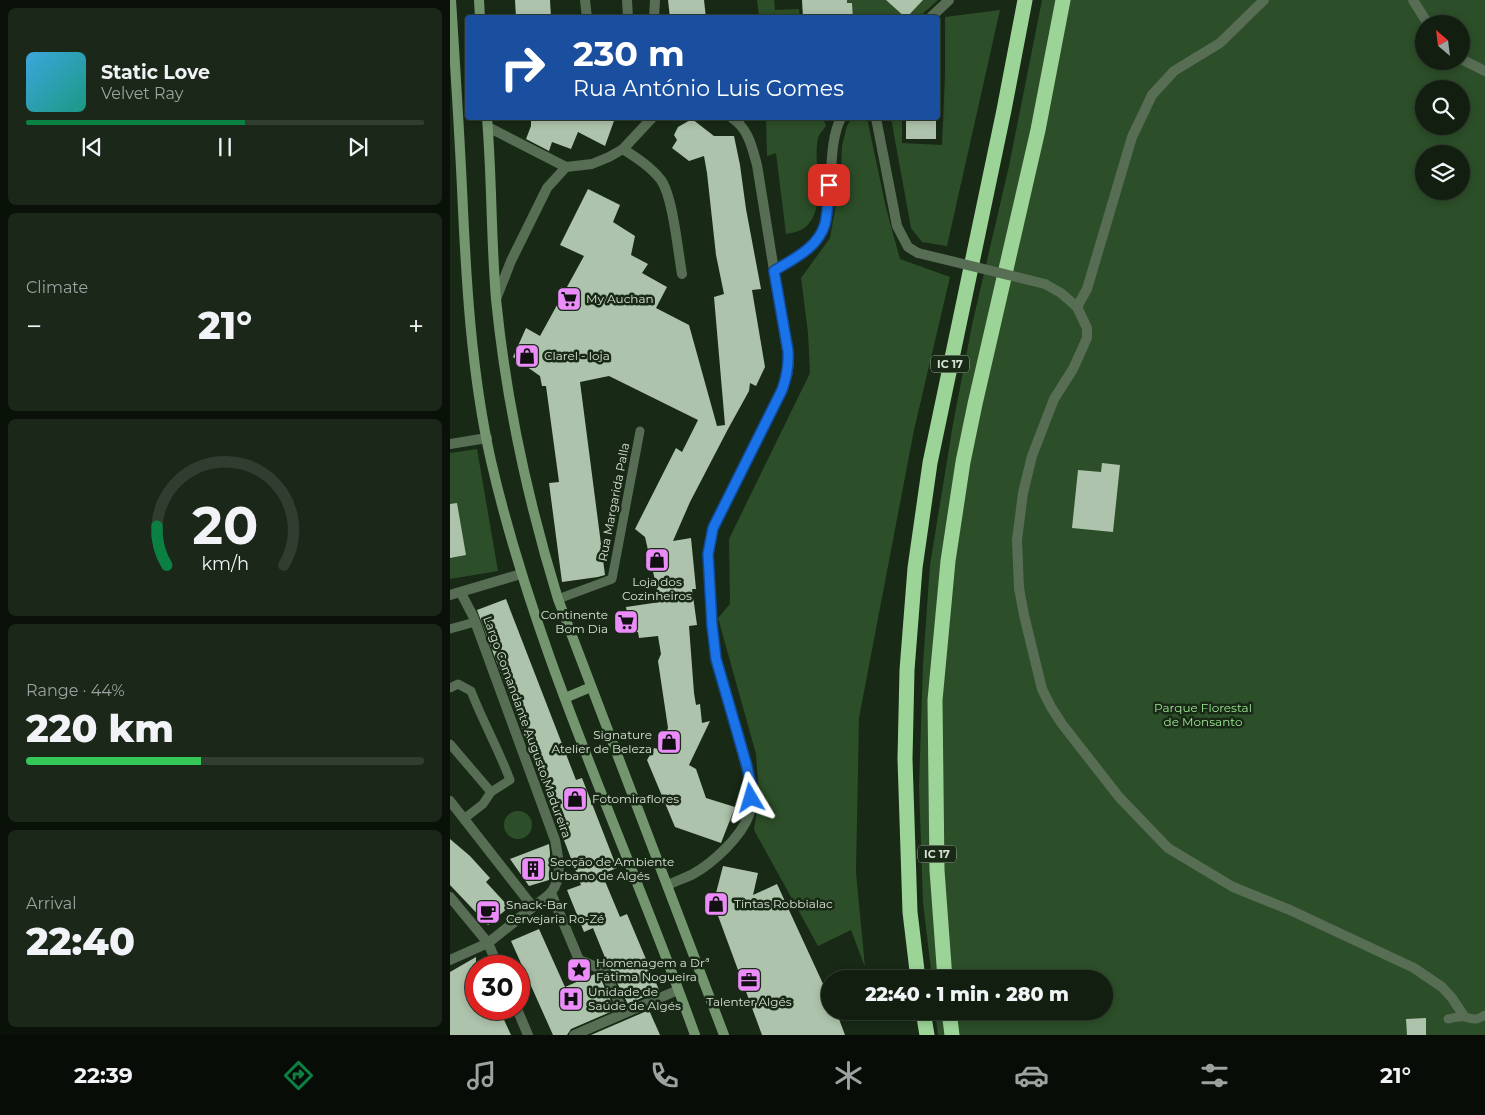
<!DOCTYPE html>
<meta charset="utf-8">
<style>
body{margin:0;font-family:Montserrat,sans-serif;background:#1b2719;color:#f1f3f6;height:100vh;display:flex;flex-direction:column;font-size:19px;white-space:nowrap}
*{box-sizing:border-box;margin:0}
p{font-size:16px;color:#9ca29f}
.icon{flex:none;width:28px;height:28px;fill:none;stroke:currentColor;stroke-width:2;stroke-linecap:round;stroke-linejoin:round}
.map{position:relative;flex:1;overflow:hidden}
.side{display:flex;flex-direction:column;gap:8px;padding:8px;background:#0a1109;width:450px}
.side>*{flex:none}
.hud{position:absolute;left:15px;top:15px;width:475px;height:105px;border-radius:5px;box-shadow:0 2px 8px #0003,0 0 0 1px #313d30;background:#1a4fa0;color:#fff;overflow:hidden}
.needle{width:32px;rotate:332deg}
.fabs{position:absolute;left:965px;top:15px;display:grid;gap:10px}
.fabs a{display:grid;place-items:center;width:55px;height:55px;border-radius:50%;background:#121f10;box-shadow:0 2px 8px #0003,0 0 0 1px #313d30;font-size:25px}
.speed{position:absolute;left:15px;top:955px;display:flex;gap:10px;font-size:25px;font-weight:700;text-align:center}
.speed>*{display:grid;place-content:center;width:65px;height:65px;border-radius:50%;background:#121f10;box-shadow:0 2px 8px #0003,0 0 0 1px #313d30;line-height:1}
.speed .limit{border:8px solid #d22;background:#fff;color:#111}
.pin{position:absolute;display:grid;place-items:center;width:42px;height:42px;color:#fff;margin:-21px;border-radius:10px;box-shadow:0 2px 8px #0006}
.me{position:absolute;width:55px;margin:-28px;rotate:353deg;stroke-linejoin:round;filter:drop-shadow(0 0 4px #0008)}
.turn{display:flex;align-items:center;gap:18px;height:105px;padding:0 25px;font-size:22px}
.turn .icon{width:65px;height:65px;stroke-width:2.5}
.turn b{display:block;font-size:35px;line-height:42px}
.big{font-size:38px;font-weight:800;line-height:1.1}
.side .widget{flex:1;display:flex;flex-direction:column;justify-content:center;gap:8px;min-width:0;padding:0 18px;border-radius:8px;background:#1b2719}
.side .dial{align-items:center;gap:0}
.dial svg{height:130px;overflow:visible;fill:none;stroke:#313d30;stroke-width:7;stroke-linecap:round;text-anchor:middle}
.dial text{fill:#f1f3f6;stroke:none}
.song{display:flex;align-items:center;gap:15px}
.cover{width:60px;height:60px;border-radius:8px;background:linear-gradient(135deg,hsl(200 70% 55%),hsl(170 70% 35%))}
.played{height:5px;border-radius:2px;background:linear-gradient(90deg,#0b8043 55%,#313d30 55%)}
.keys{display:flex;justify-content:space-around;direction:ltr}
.heat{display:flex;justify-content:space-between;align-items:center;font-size:28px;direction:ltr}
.charge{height:8px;border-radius:4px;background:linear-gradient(90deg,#34c759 44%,#313d30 0)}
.trip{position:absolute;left:371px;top:970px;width:292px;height:50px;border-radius:25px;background:#121f10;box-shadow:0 2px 8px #0003,0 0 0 1px #313d30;font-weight:800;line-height:50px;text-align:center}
.tab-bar{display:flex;height:80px;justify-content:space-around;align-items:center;background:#070c06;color:#9ca29f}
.tab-bar .icon{width:35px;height:35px}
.tab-bar .active{color:#0b8043}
.tab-bar b{font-size:22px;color:#f1f3f6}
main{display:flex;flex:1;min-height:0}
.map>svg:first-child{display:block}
</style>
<main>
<section class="side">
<div class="widget">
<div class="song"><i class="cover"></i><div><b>Static Love</b><p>Velvet Ray</p></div></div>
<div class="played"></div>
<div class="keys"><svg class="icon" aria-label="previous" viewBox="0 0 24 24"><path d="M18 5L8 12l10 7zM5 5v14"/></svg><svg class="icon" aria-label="pause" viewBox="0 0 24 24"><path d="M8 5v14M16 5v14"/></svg><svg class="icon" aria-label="next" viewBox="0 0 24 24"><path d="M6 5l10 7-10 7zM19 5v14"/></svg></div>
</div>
<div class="widget"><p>Climate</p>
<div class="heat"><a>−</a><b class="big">21°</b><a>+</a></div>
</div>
<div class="widget dial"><svg viewBox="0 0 100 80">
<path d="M14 69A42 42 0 1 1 86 69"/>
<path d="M14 69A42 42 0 0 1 8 45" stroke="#0b8043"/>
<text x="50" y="56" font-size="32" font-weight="700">20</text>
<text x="50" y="72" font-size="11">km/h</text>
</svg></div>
<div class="widget"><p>Range · 44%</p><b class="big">220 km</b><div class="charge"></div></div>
<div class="widget"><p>Arrival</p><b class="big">22:40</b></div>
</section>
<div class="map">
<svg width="1035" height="1035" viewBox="0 0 1035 1035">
<rect width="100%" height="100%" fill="#182916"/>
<g fill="#2c4e28" fill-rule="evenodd">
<path d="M307,0H324L325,10L349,9L350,17H309Z"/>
<path d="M397,0H488L468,18L403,17L402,3H397Z"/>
<path d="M592,0H1035V1035H488L485,1011H655V979H482L473,902L469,786L473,664L480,565L503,424L522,325L559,166ZM974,24H1011V61H974ZM974,89H1011V126H974ZM974,154H1011V191H974Z"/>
<path d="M550,10L497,246L472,242L461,228L441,118H452V143L492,145L495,74V17Z"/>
<path d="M316,118H373L376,126C373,130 369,134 368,138C362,165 380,214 351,230C347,232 341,233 336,234L326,153L317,156Z"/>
<path d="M402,118H417L436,208L450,259L500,277L464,430L409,718L406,873L415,967L401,930L368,946L304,830L309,796L306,754L268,618L280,604L279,539L360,373L358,333L351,278L380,238L391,175L392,146L397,126Z"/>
<path d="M27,449L48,571L0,579V453Z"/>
<circle cx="68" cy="825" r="14"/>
</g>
<g fill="#aec3ab">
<path d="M65,0H100L101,18H66Z"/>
<path d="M218,0H254L256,18H220Z"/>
<path d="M352,0H397V3H402L403,18H353Z"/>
<path d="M436,0H473L456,18Z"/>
<path d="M81,118H165L155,146L128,132L121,149L102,142L99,151L76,139L81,126Z"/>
<rect x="456" y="118" width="30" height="21"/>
<path d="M242,119L264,136H284L290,165L296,209L311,289L302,290L315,367L306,386L300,383L299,391L278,429L240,502L223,541L241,538L246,589H242L247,625L239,626L244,693L246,705L250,704L252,723L260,721L239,765L246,769L256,798L285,807L271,843L225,827L197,760L204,748L208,749L218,728L208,661L211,654L208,636L189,638L188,632L180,633L176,607L210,602L195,537L185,529L226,448L232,452L248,420L159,376L130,382L155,575L148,577L112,582L99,483L109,482L96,386H92L90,376L63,357L76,328L90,336L134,256L110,245L138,189L170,205L163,222L185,236L181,255L198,264L192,273L217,287L206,308L239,325L267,426L275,425L264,297L274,294L266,255L257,173L254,156L239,161L222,148L227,140L224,135L228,127Z"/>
<path d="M652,463L670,465L663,532L622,528L628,470L651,472Z"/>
<path d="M7,503L16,555L0,558V504Z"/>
<path d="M56,599L126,780L132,778L167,868L152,874L170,917L177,914L209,990L178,1004L158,965L143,928L134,932L117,890L131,885L27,610Z"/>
<path d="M0,839L20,856L40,878L36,882L59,907L38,925L0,885Z"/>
<path d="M99,844L100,853L99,880L79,886L60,859Z"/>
<path d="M273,866L308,873L303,895L327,884L380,999V1011H386L395,1035H312L267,913L263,914L258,899L266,893Z"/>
<path d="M89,929L115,987L145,974L149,975L165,1010L121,1029L117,1035H103L61,941Z"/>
<path d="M26,957V1009H49L61,1035H0V972Z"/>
<path d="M199,1010L210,1035H141Z"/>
<path d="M976,1018V1035H957L956,1019Z"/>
</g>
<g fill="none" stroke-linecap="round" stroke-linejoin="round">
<g stroke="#576d54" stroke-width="9">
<path d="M108,599L162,579L190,431"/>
<path d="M0,629L25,622"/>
<path d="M0,688L8,684L21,691C33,722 49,750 60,780L41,792L33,804L15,818"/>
<path d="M0,744L41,792"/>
<path d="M998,1019C1003,1018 1010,1016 1015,1017C1024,1020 1027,1020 1035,1015"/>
</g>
<g stroke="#576d54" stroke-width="10">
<path d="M135,0L137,18"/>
<path d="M177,0L178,18"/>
<path d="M963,0L978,24"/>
<path d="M204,18L205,0"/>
<path d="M480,18L499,0"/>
<path d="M1011,59L1035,71"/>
<path d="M426,118L447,226L458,247L468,253"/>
<path d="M38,127L116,167L142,164L159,157L173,149C187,158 201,167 211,180C223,197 228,252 232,274"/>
<path d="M173,149L202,118"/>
<path d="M324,271C338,262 355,255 365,242C390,211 373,153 391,118"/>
<path d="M595,284L611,293L627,307L637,328V338L623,369L604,399L582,456L573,493L567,540L569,588L574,615L592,689L601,707L612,724L669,797L718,848L783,887L840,910L964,968L992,987L1002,998L1014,1016"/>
<path d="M46,299L61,261L97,188L116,167"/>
<path d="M627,307L637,289L682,137L702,95L724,71L770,43L814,0"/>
<path d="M0,444L37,438"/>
<path d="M0,595L71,574"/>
<path d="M0,801L83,907C89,902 98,897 102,891C113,877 108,856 105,840L23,616L11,593"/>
<path d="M218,885C226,881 235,878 243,874C263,863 291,837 299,815C302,805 301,794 301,784L266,659L262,625L258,554L263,528L332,390L337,376L339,363L307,165C302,147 298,128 282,118"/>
<path d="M101,893L129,960L154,970L174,1013"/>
<path d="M0,897L38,943L48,966"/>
<path d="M0,960L38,943L83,907"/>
<path d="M67,1009L78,1035"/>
<path d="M124,1035L228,990"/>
</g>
<g stroke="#73966f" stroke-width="10">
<path d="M1,0C5,63 9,125 12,188C16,279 21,372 41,461C87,660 177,844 245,1035"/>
<path d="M29,0L30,18"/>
<path d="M37,118C42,178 41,239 46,299C56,401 78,501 108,599L274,1035"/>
<path d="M115,698L141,687"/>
</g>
<g stroke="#9cd396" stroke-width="15">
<path d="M468,979L460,912L455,759L457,670L465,568L480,463L554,110L575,0"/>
<path d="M495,979L487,870L485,700L498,561L513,462L525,404L588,130L613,0"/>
<path d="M473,1011L477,1035"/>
<path d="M499,1011L502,1035"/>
</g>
<path stroke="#576d54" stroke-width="10" d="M468,253L595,284"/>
</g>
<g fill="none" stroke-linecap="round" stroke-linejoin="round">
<defs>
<path id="route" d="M301,798V784L296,763L266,659L262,625L258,554L263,528L332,390C337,376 339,365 338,351L324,271C343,259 368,248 375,224C378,212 378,197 379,185"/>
</defs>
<use href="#route" stroke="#114b97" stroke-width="12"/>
<use href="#route" stroke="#1a73e8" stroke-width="9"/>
</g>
<defs>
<symbol id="supermarket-square" viewBox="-11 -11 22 22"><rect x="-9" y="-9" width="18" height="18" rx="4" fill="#ec8cfb" stroke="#182916"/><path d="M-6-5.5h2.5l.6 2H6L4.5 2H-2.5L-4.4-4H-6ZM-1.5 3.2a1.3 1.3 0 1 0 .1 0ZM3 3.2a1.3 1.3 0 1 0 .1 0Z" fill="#111"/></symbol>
<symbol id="shop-square" viewBox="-11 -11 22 22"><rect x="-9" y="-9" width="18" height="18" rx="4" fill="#ec8cfb" stroke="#182916"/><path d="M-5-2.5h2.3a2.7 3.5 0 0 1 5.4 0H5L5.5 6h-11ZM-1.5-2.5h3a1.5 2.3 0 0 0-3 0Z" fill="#111"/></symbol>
<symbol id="building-square" viewBox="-11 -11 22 22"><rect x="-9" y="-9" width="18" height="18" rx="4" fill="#ec8cfb" stroke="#182916"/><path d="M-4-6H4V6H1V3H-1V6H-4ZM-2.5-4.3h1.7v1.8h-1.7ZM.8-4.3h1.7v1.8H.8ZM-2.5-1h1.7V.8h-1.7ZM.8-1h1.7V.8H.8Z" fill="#111"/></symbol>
<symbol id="cafe-square" viewBox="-11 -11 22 22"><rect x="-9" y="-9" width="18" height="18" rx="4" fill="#ec8cfb" stroke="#182916"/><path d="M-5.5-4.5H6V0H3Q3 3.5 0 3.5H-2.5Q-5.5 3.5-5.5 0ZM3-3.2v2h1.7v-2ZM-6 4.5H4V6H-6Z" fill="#111"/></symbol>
<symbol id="sight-square" viewBox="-11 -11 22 22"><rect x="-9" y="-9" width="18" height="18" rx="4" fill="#ec8cfb" stroke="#182916"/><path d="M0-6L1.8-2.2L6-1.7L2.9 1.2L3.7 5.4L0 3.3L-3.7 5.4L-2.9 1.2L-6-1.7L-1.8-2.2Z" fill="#111"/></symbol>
<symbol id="office-square" viewBox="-11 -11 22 22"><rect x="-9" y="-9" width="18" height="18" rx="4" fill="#ec8cfb" stroke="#182916"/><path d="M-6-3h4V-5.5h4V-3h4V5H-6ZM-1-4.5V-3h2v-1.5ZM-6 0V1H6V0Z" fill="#111"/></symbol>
<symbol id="hospital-square" viewBox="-11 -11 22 22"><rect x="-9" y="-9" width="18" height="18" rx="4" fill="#ec8cfb" stroke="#182916"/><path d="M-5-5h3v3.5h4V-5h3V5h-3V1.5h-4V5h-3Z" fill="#111"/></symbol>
</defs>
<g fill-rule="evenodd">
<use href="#supermarket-square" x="105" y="285" width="28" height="28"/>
<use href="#shop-square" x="63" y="342" width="28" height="28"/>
<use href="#shop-square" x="193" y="546" width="28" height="28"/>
<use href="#supermarket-square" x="162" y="608" width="28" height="28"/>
<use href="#shop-square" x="205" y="728" width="28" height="28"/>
<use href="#shop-square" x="111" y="785" width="28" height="28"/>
<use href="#building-square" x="69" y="855" width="28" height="28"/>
<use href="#shop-square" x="252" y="890" width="28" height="28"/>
<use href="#cafe-square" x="24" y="898" width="28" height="28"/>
<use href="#sight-square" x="115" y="956" width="28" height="28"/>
<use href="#office-square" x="285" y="966" width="28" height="28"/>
<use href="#hospital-square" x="107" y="985" width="28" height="28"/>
</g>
<g text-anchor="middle" stroke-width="5" stroke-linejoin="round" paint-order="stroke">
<g fill="#182916" stroke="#9eaa9c" stroke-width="1">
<rect x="481" y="355.5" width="38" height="17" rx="4"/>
<rect x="468" y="845.5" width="38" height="17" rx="4"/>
</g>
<g font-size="11" font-weight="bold" fill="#d7e2d5">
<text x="500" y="368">IC 17</text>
<text x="487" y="858">IC 17</text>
</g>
<g font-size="12" fill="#d7e2d5" stroke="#182916" text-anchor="start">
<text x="136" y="303">My Auchan</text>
<text x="94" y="360">Clarel - loja</text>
<text x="207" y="586" text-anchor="middle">Loja dos<tspan x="207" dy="14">Cozinheiros</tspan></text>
<text x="158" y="619" text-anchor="end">Continente<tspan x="158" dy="14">Bom Dia</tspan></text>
<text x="202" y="739" text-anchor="end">Signature<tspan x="202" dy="14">Atelier de Beleza</tspan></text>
<text x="142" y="803">Fotomiraflores</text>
<text x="100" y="866">Secção de Ambiente<tspan x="100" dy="14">Urbano de Algés</tspan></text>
<text x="284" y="908">Tintas Robbialac</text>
<text x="56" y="909">Snack-Bar<tspan x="56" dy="14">Cervejaria Ro-Zé</tspan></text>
<text x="146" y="967">Homenagem a Drª<tspan x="146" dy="14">Fátima Nogueira</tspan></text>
<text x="138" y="996">Unidade de<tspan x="138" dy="14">Saúde de Algés</tspan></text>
<text x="299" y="1006" text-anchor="middle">Talenter Algés</text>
</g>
<g font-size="12" fill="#d7e2d5" stroke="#182916">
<text transform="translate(164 502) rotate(-79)" y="4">Rua Margarida Palla</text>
<text transform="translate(77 727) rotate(70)" y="4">Largo Comandante Augusto Madureira</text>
</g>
<g font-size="12" fill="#9ee695" stroke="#182916">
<text x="753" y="712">Parque Florestal<tspan x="753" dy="14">de Monsanto</tspan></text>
</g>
</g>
</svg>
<div class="fabs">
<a><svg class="needle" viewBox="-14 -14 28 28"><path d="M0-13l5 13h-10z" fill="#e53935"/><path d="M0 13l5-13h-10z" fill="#9ca29f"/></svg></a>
<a><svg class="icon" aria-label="search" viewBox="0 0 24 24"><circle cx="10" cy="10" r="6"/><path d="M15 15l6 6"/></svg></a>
<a><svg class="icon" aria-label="layers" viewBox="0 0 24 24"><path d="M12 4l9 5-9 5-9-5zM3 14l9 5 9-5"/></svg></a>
</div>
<div class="speed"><div class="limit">30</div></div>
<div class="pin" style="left:379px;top:185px;background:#d93025"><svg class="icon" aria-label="arrive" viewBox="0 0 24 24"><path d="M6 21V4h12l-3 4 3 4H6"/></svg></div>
<svg class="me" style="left:301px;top:798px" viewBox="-20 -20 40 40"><path d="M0-17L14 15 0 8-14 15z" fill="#1a73e8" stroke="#fff" stroke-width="4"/></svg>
<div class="trip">22:40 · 1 min · 280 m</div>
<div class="hud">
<div class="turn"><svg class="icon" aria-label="right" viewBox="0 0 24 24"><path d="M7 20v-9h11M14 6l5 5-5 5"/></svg><div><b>230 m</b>Rua António Luis Gomes</div></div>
</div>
</div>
</main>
<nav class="tab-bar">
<b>22:39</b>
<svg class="icon active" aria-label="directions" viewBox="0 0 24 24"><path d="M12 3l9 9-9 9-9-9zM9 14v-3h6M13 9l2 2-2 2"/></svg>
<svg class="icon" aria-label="music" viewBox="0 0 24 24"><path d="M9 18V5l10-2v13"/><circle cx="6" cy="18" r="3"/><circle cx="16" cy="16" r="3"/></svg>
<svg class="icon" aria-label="phone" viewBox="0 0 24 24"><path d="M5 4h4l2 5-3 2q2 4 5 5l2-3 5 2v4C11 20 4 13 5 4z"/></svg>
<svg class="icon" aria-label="climate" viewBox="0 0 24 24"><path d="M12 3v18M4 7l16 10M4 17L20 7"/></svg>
<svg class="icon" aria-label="car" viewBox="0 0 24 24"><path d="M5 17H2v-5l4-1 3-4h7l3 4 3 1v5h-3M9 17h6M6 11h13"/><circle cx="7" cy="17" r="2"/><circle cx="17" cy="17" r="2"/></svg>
<svg class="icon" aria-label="filters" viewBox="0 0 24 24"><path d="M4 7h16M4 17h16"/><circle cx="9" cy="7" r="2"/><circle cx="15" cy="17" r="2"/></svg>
<b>21°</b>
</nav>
